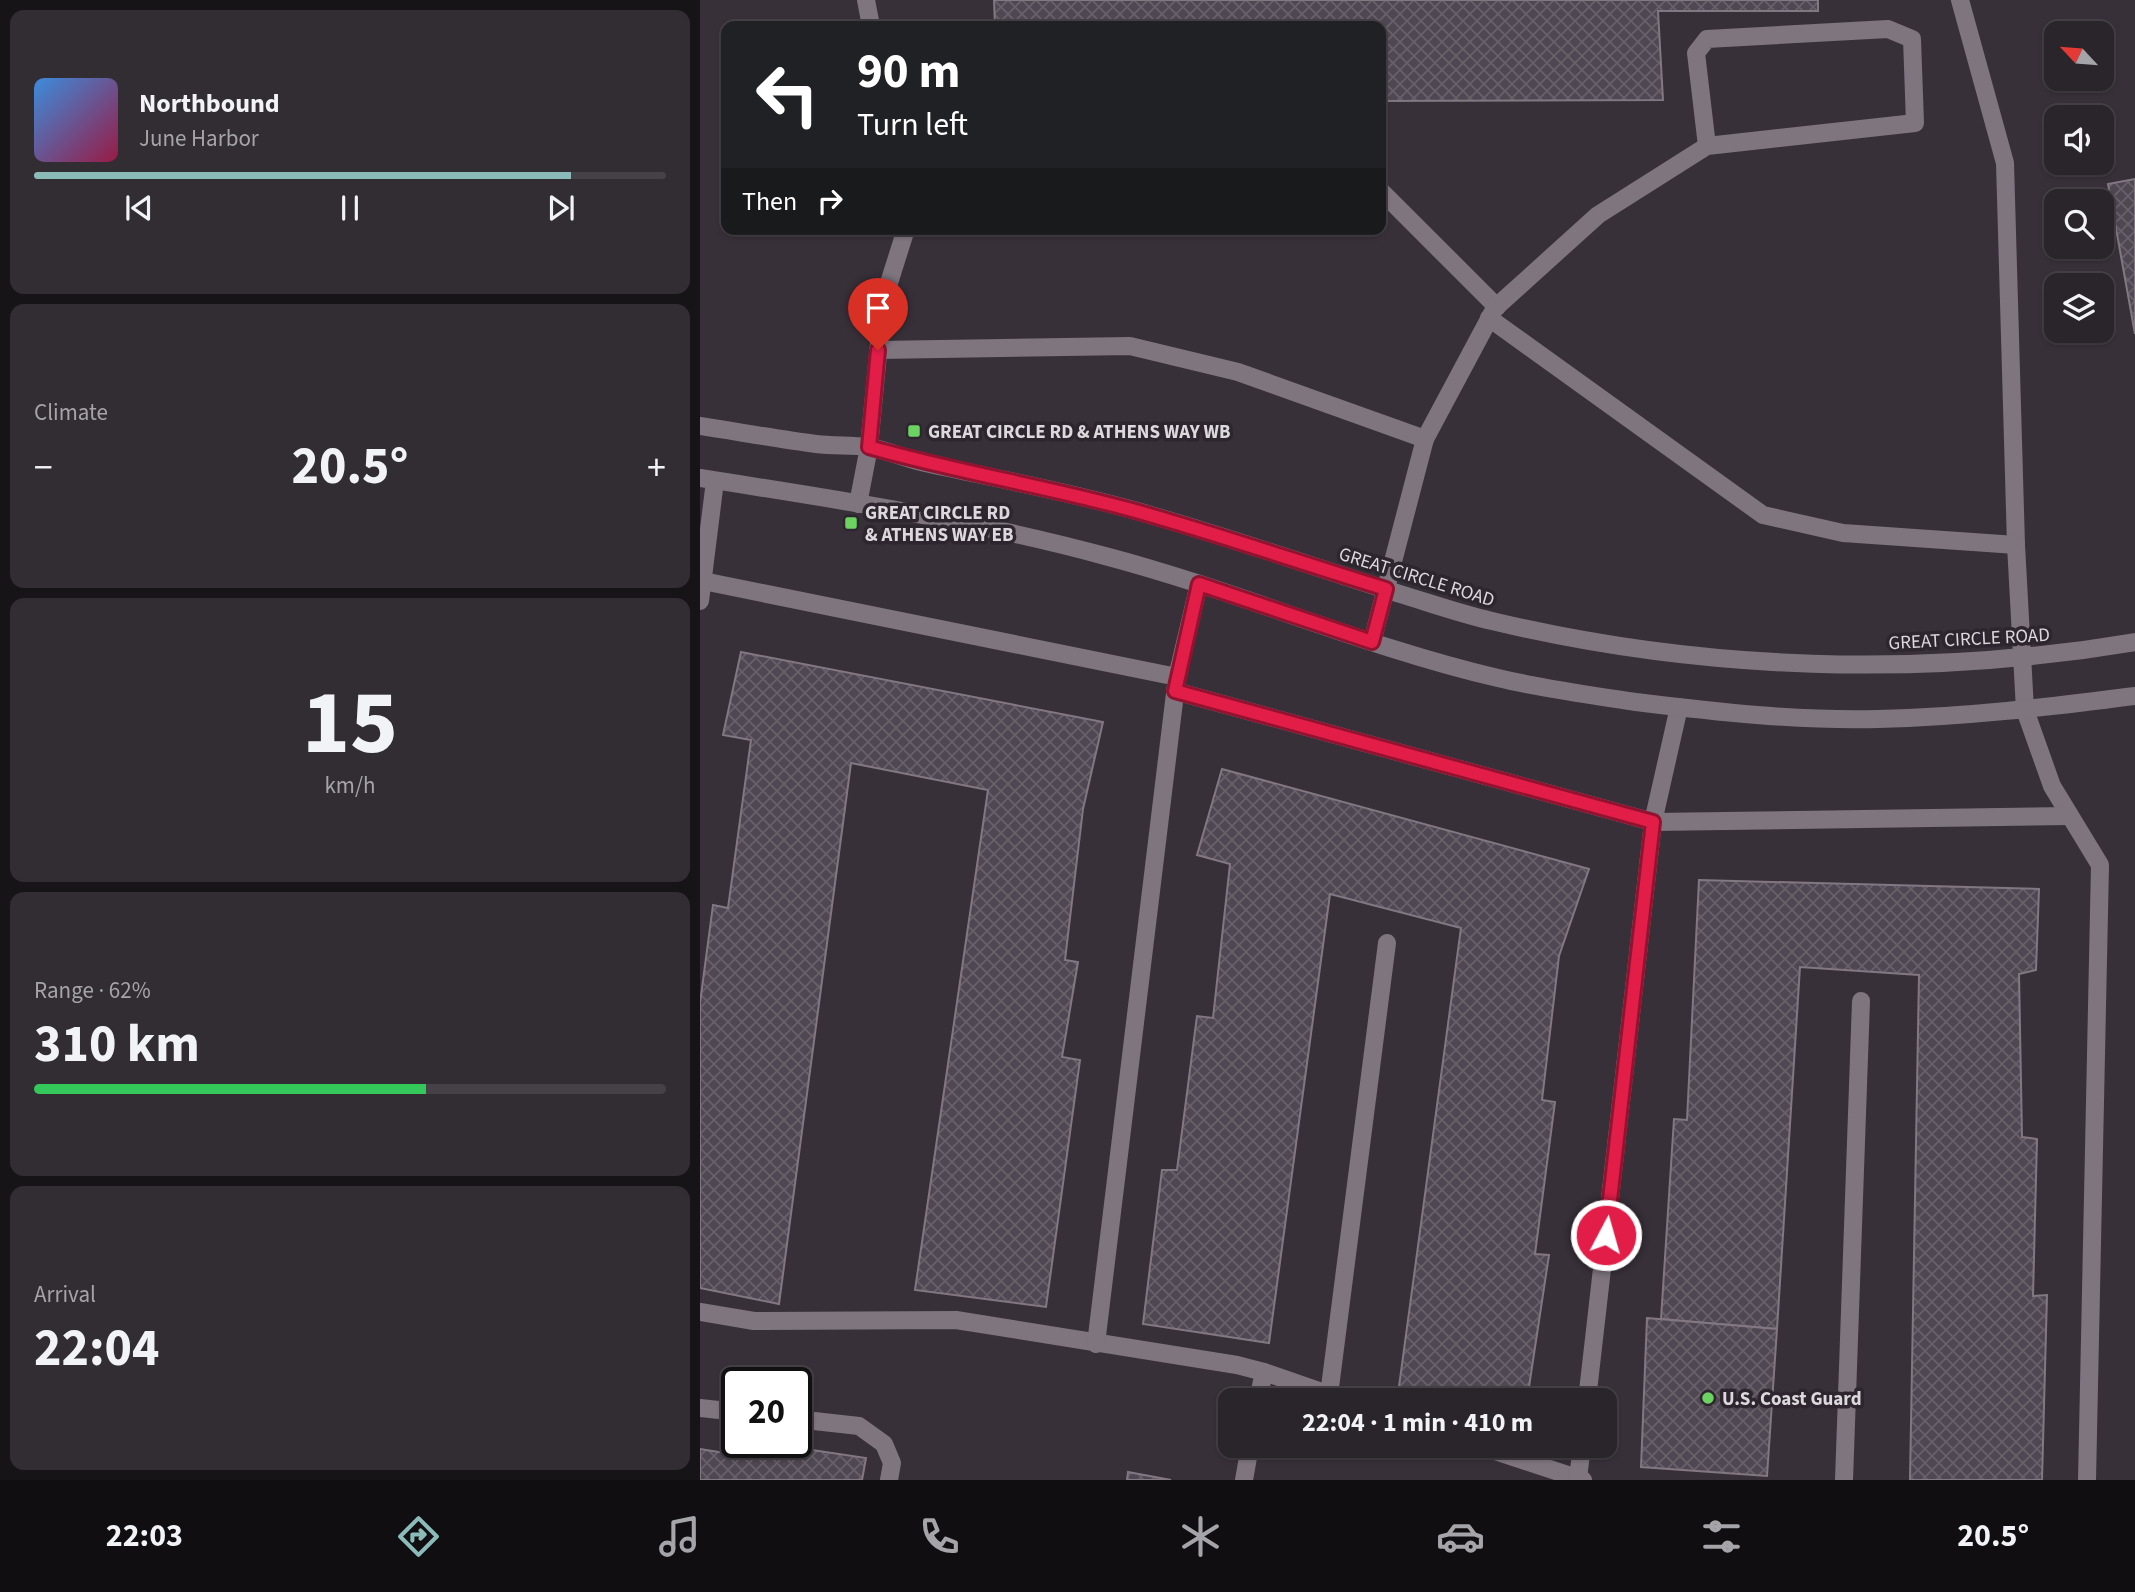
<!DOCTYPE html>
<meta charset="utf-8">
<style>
body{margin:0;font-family:"Source Sans 3",sans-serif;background:#322c33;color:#f1f3f6;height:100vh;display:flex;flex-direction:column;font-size:26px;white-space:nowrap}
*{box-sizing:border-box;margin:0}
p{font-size:23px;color:#a5a4a9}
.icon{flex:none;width:38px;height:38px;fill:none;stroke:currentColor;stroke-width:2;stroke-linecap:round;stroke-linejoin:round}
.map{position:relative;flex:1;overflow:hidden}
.details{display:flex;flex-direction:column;gap:10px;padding:10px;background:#171418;width:700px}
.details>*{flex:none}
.banner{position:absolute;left:21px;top:21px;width:665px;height:214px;border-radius:14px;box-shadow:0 2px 5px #0004,0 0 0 2px #464147;background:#202124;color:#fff;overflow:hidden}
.needle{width:46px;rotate:296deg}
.controls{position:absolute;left:1344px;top:21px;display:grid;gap:14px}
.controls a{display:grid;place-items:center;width:70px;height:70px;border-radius:14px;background:#2a242b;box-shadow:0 2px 5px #0004,0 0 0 2px #464147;font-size:35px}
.speed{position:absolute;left:21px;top:1367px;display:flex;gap:14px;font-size:35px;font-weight:700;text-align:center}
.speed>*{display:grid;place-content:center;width:91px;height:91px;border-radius:50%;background:#2a242b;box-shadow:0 2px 5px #0004,0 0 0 2px #464147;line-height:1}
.speed .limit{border:4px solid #111;border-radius:10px;background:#fff;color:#111}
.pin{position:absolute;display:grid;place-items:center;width:60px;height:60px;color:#fff;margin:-72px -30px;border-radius:50% 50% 50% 0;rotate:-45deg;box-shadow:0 0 7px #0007}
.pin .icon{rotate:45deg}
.me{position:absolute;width:77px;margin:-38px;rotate:6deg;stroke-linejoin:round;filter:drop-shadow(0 0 5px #0008)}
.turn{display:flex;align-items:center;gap:24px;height:147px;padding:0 21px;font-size:32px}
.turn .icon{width:91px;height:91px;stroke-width:2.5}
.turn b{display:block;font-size:49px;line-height:60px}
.then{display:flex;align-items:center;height:66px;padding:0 21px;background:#0003;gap:14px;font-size:26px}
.big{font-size:52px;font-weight:700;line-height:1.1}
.details .tile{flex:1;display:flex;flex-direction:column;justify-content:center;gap:10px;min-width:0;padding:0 24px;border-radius:14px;background:#322c33}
.details .dial{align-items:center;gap:0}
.dial b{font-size:91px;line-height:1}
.song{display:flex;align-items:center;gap:21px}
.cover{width:84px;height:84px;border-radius:10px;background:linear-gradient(135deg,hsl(210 70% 55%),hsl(340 70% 35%))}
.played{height:7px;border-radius:4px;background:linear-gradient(90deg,#8bbbb9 85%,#464147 85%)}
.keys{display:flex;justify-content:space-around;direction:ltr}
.heat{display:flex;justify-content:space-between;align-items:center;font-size:38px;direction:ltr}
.charge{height:10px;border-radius:5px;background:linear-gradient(90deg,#34c759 62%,#464147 0)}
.trip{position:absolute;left:518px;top:1388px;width:399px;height:70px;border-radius:14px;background:#2a242b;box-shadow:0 2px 5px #0004,0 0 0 2px #464147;font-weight:700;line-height:70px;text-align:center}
.tabs{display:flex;height:112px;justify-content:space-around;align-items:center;background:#110e11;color:#a5a4a9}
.tabs .icon{width:49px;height:49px}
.tabs .active{color:#8bbbb9}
.tabs b{font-size:32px;color:#f1f3f6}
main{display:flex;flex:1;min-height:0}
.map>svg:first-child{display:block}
</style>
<main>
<section class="details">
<div class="tile">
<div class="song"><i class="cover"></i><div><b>Northbound</b><p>June Harbor</p></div></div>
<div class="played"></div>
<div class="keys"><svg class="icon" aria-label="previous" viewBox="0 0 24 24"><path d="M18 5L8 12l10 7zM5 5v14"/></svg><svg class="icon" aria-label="pause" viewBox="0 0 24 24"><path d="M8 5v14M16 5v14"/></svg><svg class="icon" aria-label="next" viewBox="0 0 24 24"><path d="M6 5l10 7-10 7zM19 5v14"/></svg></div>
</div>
<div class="tile"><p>Climate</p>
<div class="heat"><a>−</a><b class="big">20.5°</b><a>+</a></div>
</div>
<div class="tile dial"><b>15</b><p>km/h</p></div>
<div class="tile"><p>Range · 62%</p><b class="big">310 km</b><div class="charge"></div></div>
<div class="tile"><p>Arrival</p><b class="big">22:04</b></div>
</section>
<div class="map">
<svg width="1435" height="1480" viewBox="0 0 1435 1480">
<defs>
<pattern id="building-cross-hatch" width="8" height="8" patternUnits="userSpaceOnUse" patternTransform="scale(1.75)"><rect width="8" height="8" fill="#4f4751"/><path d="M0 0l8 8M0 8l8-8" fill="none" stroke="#68616a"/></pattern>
</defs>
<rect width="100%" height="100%" fill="#383039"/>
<g fill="url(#building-cross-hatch)" stroke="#817882" stroke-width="2">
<path d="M294,0H1118V11H958L963,100L681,101V26H295Z"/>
<path d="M1435,179V334L1408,184Z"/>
<path d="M41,652L403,722L383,809L365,960L378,962L362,1057L380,1060L346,1307L215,1290L288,790L151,763L79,1304L0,1288V1003L13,905L28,908L51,740L23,735Z"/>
<path d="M522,769L889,869L859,956L842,1100L855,1102L835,1254L849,1255L827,1400H739L698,1394L761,928L630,894L569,1343L443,1324L462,1170H477L497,1016L513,1018L530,864L497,855Z"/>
<path d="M999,880L1339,889L1336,970L1319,974L1322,1137L1337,1139L1333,1296L1347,1295L1342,1480H1210L1219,975L1100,967L1077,1329L961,1319L974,1119L987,1120Z"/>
<path d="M947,1318L1077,1329L1067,1476L941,1467Z"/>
<path d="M59,1442L166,1458L162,1480H0V1449L56,1458Z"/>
<path d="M428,1472L471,1480H427Z"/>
</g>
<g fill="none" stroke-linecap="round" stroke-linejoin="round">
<g stroke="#7e757f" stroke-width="18">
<path d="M166,0L171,26"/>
<path d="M1260,0L1305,163L1316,545L1325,710L1352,786L1400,865L1387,1480"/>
<path d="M681,191L797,307"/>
<path d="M789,318L1063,515L1143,533L1316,545"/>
<path d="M178,350L430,346L538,372L725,439L795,308L898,215L1007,146L1215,123L1212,39L1188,29L1007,39L996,53L1007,146"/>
<path d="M158,504L169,447L183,302L206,229"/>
<path d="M3,581L477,677L499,584"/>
<path d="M0,601L15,481"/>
<path d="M672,642L725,439"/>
<path d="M475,691L953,822L979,707"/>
<path d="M0,1312L54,1321L256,1320L537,1365L564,1372"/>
<path d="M396,1344L477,677"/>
<path d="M629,1395L687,943"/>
<path d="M558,1400L564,1372L645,1400"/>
<path d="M887,1400L953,822L1370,816"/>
<path d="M0,1408L37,1412"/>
<path d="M96,1419L159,1426L184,1444L192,1463L189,1480"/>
<path d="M780,1446L883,1480"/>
<path d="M878,1478L882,1446"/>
<path d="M544,1480L550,1446"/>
<path d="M1144,1480L1161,1001"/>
</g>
<g stroke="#7e757f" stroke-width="18">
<path d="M0,426C39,432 78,439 116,444C133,446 151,445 168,447C187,450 206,459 225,463C294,478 364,491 433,510C523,535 611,566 700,594C730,603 761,614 792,621C1001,671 1223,678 1435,642"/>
<path d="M0,478C135,499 272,520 405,556C538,591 665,647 798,678C844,689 890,695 936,702C1016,712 1098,721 1178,719C1264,717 1350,707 1435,696"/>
</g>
</g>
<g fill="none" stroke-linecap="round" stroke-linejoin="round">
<defs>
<path id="route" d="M178,350L169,447C256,472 345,486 432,510C518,534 601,563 686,589L672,642L499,584L475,691L953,822L906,1235"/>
</defs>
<use href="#route" stroke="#92132f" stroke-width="18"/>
<use href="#route" stroke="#e11d48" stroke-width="12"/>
</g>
<g fill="#6cd362" stroke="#2e262f" stroke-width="2.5">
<rect x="207" y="424" width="14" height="14" rx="3.5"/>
<rect x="144" y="516" width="14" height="14" rx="3.5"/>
<circle cx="1008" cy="1398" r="7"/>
</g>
<g text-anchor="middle" stroke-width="7" stroke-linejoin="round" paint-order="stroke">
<g font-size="19" font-weight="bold" fill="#ddd8dd" stroke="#2e262f" text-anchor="start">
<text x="228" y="438">GREAT CIRCLE RD &amp; ATHENS WAY WB</text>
<text x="165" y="519">GREAT CIRCLE RD<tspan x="165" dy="22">&amp; ATHENS WAY EB</tspan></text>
<text x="1022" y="1405">U.S. Coast Guard</text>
</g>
<g font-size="19" fill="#ddd8dd" stroke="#2e262f">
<text transform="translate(717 576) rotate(17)" y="7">GREAT CIRCLE ROAD</text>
<text transform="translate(1269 638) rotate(-3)" y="7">GREAT CIRCLE ROAD</text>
</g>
</g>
</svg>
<div class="controls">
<a><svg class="needle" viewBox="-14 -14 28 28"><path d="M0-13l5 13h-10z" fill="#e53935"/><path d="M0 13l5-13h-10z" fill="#a5a4a9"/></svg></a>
<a><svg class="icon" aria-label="sound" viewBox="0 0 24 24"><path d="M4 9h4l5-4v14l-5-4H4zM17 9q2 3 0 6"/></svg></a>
<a><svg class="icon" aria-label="search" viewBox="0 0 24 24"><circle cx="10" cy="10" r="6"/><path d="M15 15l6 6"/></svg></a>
<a><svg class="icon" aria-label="layers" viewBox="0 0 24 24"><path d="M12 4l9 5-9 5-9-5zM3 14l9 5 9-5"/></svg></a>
</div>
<div class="speed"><div class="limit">20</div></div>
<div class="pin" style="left:178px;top:350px;background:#d93025"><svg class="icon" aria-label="arrive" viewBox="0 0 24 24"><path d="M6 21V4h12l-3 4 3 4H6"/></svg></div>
<svg class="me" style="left:906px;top:1235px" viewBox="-20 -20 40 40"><circle r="17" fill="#e11d48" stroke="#fff" stroke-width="3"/><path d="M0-11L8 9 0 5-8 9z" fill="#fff"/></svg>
<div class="trip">22:04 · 1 min · 410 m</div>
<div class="banner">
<div class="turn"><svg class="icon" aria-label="left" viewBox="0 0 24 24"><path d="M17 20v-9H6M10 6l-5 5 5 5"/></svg><div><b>90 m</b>Turn left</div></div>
<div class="then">Then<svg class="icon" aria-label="right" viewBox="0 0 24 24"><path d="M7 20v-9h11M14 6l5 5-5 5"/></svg></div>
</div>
</div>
</main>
<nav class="tabs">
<b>22:03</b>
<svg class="icon active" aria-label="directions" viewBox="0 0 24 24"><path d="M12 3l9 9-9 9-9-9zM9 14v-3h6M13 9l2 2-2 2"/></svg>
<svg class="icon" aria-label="music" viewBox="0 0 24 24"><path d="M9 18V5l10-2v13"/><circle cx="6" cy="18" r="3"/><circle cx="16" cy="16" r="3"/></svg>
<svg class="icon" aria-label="phone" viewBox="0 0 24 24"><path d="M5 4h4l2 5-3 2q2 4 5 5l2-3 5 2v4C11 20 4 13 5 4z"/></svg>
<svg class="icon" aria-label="climate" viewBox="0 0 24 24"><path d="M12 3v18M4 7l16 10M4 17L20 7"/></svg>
<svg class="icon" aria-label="car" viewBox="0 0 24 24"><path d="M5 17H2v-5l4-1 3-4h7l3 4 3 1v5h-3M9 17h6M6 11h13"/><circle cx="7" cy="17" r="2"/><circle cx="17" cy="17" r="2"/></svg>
<svg class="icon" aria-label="filters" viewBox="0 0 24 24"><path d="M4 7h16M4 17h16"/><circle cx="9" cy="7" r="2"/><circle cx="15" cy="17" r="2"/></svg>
<b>20.5°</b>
</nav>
